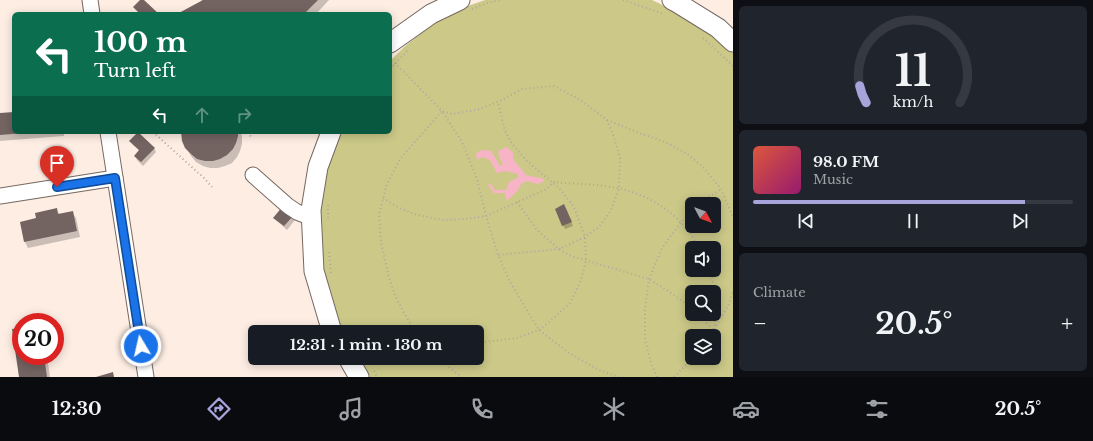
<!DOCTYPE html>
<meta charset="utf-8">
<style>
body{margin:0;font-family:"Libre Baskerville",serif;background:#20242c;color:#f1f3f6;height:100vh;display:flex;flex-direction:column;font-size:15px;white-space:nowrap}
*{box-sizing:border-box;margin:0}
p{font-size:13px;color:#9ea1a6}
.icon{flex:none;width:22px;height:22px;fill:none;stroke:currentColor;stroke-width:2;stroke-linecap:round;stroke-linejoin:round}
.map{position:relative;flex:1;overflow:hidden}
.details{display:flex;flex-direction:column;gap:6px;padding:6px;background:#0d0f14;width:360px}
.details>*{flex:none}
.banner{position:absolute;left:12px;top:12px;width:380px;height:122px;border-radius:6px;box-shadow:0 2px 10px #0003;background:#0b6e4f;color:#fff;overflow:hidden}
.needle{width:26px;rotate:131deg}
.controls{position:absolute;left:685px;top:197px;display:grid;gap:8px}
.controls a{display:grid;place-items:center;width:36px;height:36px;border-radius:6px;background:#171b24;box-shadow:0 2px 10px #0003;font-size:20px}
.speed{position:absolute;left:12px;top:313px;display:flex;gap:8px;font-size:20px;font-weight:700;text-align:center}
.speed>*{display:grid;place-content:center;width:52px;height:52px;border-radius:50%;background:#171b24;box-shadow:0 2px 10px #0003;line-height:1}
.speed .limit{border:6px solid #d22;background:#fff;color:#111}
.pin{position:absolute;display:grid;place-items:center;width:34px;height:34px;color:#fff;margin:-41px -17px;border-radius:50% 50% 50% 0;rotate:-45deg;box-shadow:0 0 4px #0007}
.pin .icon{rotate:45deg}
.me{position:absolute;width:44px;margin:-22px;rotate:351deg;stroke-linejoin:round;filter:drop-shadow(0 0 3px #0008)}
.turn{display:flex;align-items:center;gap:14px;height:84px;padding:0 16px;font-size:18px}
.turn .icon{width:52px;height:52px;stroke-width:2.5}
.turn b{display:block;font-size:28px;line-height:34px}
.lanes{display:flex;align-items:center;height:38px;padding:0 16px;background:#0003;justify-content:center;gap:20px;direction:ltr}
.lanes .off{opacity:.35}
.big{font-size:30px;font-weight:800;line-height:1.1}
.details .tile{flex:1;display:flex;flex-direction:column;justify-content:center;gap:6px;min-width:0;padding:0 14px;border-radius:6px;background:#20242c}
.details .dial{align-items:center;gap:0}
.dial svg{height:104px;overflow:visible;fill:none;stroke:#363941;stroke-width:7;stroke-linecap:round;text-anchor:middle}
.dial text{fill:#f1f3f6;stroke:none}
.song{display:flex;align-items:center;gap:12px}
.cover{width:48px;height:48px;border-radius:6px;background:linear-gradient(135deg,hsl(10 70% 55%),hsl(320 70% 35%))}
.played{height:4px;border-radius:2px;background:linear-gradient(90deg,#a8a4db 85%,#363941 85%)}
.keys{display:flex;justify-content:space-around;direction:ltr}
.heat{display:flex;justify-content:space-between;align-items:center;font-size:22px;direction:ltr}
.trip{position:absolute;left:248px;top:325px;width:236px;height:40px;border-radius:6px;background:#171b24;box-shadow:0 2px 10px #0003;font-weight:800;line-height:40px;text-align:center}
.dock{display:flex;height:64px;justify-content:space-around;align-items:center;background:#090b0e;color:#9ea1a6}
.dock .icon{width:28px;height:28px}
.dock .current{color:#a8a4db}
.dock b{font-size:18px;color:#f1f3f6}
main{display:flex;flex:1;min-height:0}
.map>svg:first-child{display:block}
</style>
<main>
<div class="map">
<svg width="733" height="377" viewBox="0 0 733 377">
<rect width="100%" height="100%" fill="#fdede3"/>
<path fill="#cbc888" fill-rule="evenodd" d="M485,0H652L696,21L733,53V377H369L355,358H477V332H342L327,293L321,255L319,211L330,147L338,132H390V61L404,47L445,14ZM692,204H714V226H692ZM692,248H714V270H692ZM692,292H714V314H692ZM692,336H714V358H692Z"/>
<path fill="#f7b4c7" d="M507,147L513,153V159L526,175L544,179L543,182L537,184L527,181L521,184L518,190L507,201L505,193H494L488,185L491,184L495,190H506L509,182L519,177L517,174L506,171L497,173L490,160L482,157L477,160L476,154L481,150L491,151L500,166L503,164L500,159L498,151Z"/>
<g fill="#0003">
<path d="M201,0H329L316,14H179L202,1Z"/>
<path d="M14,113V132H64V136L0,141V114Z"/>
<path d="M182,132H241L242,137V144L240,151L237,157L232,163L225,166L218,168H210L203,166L196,162L191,156L186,148Z"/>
<path d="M131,141L154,148L156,152L143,166L137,160L135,156L140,151L133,145Z"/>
<path d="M56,209L60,215L72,212L76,218L80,237L28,248L25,242L21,223L37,219Z"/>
<path d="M566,210L573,226L565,229L563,225Z"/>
<path d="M293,216L295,220L287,230L277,221L275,218Z"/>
<path d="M21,329V356H47L50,377H20Z"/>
</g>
<g fill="#736361">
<path d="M140,0H144L159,14H140L133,7Z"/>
<path d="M203,0H318L304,14H177Z"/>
<path d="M14,112V132H24V133L0,135V113Z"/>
<path d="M138,132L155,148L141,162L134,156L139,150L129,141Z"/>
<path d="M181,132H238V136L236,143L233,149L227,155L220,159L213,161H205L197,159L191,154L185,148L182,141Z"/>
<path d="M564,204L572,222L562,226L555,209Z"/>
<path d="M283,206L294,215L284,226L273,218Z"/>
<path d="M57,208L58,214L73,211L77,231L24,242L20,222L36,218L35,213Z"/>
<path d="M21,328V356H44L47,377H19L12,329Z"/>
<path d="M113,372L114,377H96Z"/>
</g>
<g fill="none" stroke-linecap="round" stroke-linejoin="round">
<defs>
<g id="minor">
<path d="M90,0L92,14"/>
<path d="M108,132L146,377"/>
<path d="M253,175L288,206L297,212L312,218"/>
<path d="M0,196L115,178"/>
</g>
<g id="major">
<path d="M672,0L676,2L718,28L733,42"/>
<path d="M390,43L431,14L460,0"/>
<path d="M331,132L318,167L311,210L314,271L332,332"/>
<path d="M348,358L359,377"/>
</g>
</defs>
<use href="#minor" stroke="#756860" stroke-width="17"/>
<use href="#major" stroke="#756860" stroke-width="21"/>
<g stroke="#b2a69e" stroke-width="2" stroke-dasharray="1 3" stroke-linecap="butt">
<path d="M623,0L664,14"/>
<path d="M472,9L487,3L500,0"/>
<path d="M703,38L733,66"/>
<path d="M395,63L442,111L452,114L476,110L498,102L522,89L554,86L579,99L607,120L613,134L620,158L619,188L611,210L600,226L585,237L559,249L498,255"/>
<path d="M390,69L409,49"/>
<path d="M607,120L639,133L665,142L686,153L704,168L721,189L733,217"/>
<path d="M153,132L204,178L212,187"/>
<path d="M248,132L251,137"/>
<path d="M383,198L399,208L417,215L443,220L465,219L486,216L547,189L553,182C574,184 596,184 617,188C622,188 627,191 632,192C663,203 683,219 699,248"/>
<path d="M517,202L537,230L559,249L571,256L649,279L668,291L692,308"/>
<path d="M699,204L721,189"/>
<path d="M328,218V203"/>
<path d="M329,252L331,274"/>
<path d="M709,270L712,278L717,306L714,331"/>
<path d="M698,314L714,331"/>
<path d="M347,326L349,332"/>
<path d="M418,332L411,325L397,300L389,278L381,242L379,214L387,184L400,159L442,111L462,142L477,179L486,216L498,255L510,282L539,330L569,353L599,370L619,377"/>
<path d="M710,336L728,306L733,292"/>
<path d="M477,343L517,338L539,330L549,322L570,303L581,280L586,261L585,237L574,207L559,188L526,160L513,145L505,131L498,103"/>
<path d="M441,358L451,369L462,377"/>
<path d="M374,371L377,377"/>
<path d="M657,377L651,363L645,340V309L649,279L662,248L681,222L692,211"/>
<path d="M674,377L693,358"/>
</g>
<use href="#minor" stroke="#fff" stroke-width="15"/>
<use href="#major" stroke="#fff" stroke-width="19"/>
</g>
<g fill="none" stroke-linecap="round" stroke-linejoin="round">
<defs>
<path id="route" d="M57,187L115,178L141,346"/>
</defs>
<use href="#route" stroke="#114b97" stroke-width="10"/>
<use href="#route" stroke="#1a73e8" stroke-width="7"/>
</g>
</svg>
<div class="controls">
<a><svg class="needle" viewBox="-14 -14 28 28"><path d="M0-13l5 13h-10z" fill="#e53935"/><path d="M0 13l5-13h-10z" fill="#9ea1a6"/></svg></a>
<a><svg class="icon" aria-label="sound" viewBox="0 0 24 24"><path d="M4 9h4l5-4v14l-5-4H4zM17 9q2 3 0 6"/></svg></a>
<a><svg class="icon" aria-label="search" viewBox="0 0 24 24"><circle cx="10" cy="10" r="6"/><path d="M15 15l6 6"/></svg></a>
<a><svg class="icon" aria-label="layers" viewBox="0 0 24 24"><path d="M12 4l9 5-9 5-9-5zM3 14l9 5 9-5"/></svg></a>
</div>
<div class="speed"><div class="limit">20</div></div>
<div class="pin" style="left:57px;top:187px;background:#d93025"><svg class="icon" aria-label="arrive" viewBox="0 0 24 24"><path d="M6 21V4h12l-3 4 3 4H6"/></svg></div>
<svg class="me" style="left:141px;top:346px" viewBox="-20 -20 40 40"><circle r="17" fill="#1a73e8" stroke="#fff" stroke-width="3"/><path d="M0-11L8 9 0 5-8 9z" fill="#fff"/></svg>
<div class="trip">12:31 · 1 min · 130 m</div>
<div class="banner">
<div class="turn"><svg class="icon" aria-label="left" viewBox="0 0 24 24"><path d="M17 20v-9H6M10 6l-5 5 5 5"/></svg><div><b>100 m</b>Turn left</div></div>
<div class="lanes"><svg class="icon" aria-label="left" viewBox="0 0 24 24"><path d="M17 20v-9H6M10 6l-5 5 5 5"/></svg><svg class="icon off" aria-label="ahead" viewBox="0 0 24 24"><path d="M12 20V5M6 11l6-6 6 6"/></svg><svg class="icon off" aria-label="right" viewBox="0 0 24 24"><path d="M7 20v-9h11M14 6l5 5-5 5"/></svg></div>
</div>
</div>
<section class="details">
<div class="tile dial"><svg viewBox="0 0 100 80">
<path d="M14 69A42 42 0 1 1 86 69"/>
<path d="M14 69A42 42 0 0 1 9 56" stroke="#a8a4db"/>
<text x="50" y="56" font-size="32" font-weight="700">11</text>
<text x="50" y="72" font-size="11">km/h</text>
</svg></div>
<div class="tile">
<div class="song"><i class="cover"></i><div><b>98.0 FM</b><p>Music</p></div></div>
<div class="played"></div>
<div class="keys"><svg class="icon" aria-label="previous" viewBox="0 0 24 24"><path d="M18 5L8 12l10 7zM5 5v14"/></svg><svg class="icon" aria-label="pause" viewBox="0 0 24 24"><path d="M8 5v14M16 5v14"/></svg><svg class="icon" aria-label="next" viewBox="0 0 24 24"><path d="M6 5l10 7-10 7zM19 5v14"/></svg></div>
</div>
<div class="tile"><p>Climate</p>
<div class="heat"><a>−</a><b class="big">20.5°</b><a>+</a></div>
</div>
</section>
</main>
<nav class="dock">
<b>12:30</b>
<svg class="icon current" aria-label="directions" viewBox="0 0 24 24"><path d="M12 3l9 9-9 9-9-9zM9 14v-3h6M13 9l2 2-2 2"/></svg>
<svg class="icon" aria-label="music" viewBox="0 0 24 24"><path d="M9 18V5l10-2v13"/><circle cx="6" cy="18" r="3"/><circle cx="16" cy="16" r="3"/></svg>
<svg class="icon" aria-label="phone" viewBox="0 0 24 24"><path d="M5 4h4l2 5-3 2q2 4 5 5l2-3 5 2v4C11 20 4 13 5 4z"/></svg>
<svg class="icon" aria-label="climate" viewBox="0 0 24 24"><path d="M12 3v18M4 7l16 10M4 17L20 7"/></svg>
<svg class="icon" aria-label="car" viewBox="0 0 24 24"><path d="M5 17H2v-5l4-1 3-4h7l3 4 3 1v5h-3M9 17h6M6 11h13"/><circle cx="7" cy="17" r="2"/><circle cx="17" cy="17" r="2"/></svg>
<svg class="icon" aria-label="filters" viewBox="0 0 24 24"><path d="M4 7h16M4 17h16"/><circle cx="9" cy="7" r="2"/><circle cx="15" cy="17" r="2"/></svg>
<b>20.5°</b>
</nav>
